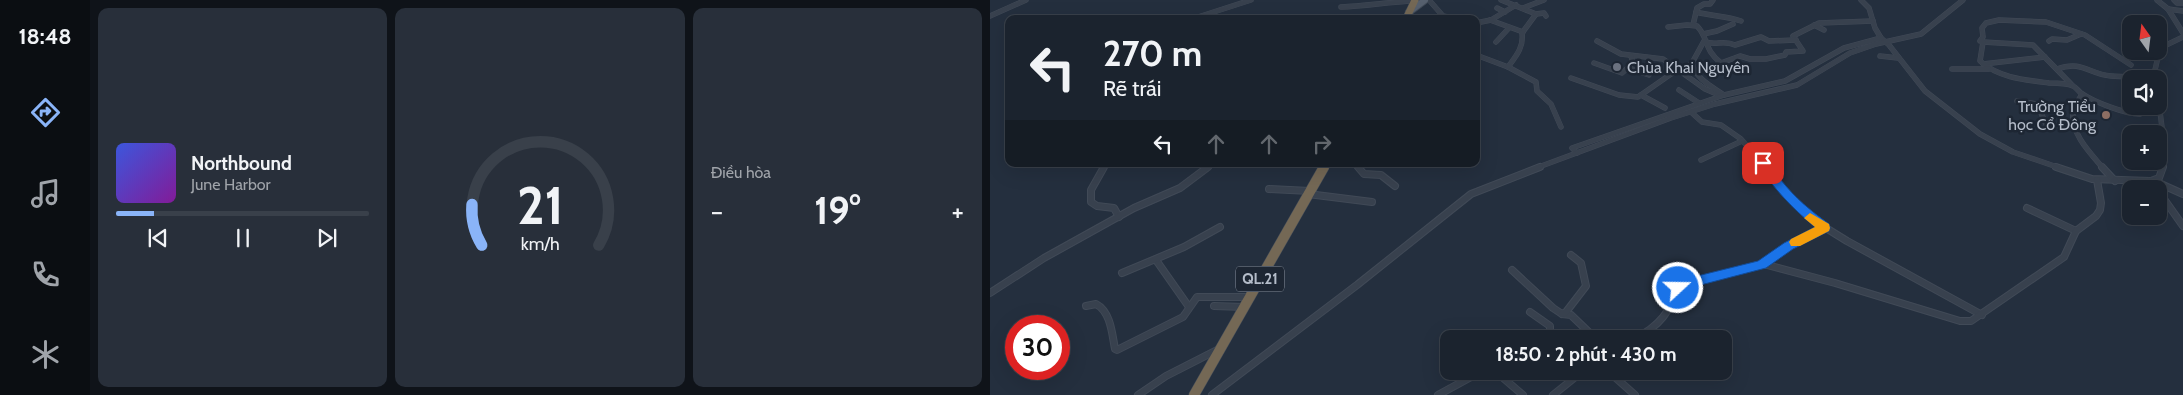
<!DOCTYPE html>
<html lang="vi">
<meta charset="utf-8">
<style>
body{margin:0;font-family:Cabin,sans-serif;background:#282f3a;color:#f1f3f6;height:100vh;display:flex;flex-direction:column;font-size:19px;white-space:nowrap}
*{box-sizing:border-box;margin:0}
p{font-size:16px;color:#a0a4aa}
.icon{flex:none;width:28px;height:28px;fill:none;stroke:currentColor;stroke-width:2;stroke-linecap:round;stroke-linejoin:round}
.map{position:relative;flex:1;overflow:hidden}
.drawer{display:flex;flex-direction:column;gap:8px;padding:8px;background:#0f1319;width:900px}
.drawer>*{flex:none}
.hud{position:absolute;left:15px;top:15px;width:475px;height:152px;border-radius:10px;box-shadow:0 5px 20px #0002,0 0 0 1px #39404a;background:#1b232e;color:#f1f3f6;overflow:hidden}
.needle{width:32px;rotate:346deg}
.controls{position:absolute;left:1132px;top:15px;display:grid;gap:10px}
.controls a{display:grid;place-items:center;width:45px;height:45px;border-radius:10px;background:#1b232e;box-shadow:0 5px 20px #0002,0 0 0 1px #39404a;font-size:25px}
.speed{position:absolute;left:15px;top:315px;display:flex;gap:10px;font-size:25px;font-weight:700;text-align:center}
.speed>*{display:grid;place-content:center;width:65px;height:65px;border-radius:50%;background:#1b232e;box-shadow:0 5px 20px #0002,0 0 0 1px #39404a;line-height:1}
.speed .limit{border:8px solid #d22;background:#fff;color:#111}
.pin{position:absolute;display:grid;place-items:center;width:42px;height:42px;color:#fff;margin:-21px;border-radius:10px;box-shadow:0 2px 8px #0006}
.me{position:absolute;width:55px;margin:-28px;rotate:69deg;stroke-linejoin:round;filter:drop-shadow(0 0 4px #0008)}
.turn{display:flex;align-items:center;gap:18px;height:105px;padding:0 15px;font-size:22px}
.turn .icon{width:65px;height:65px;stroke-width:2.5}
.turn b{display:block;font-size:35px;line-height:42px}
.lanes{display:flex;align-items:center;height:48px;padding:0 15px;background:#0003;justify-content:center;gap:25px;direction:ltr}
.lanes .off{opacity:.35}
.big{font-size:38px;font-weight:800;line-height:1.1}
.drawer .card{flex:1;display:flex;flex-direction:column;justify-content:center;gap:8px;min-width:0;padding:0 18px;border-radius:10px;background:#282f3a}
.drawer .dial{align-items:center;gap:0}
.dial svg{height:130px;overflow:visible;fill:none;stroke:#39404a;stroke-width:7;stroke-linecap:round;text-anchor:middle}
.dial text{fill:#f1f3f6;stroke:none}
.song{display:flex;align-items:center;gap:15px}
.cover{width:60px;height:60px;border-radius:8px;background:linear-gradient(135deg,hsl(230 70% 55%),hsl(290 70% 35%))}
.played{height:5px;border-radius:2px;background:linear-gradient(90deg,#8ab4f8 15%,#39404a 15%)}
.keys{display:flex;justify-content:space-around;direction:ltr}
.heat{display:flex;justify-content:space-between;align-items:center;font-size:28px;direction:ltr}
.drawer .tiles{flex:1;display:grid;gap:8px;grid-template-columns:repeat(3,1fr)}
.trip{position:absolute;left:450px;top:330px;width:292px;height:50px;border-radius:10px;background:#1b232e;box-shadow:0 5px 20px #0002,0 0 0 1px #39404a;font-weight:800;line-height:50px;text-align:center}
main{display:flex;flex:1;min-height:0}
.tabs{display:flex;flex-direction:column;width:90px;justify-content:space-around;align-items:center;background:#0b0e12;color:#a0a4aa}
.tabs .icon{width:35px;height:35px}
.tabs .selected{color:#8ab4f8}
.tabs b{font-size:22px;color:#f1f3f6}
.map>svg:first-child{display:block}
</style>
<main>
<nav class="tabs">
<b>18:48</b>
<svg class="icon selected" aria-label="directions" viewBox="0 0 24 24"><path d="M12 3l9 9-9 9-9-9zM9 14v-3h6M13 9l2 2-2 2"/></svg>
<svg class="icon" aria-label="music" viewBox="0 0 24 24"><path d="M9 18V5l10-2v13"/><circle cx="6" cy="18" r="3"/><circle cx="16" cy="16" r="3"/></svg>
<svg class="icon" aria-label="phone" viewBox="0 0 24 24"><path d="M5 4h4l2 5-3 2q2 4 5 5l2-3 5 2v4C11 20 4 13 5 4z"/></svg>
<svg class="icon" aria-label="climate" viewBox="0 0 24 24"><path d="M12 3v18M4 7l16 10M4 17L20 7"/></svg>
</nav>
<section class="drawer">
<div class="tiles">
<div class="card">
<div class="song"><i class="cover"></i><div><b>Northbound</b><p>June Harbor</p></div></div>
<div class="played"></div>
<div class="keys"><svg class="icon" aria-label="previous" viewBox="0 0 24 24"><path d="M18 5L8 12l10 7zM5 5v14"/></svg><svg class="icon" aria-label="pause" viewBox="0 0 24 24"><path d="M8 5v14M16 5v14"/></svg><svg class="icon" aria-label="next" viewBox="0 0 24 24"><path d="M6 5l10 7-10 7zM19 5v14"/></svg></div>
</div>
<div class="card dial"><svg viewBox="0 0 100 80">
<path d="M14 69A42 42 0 1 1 86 69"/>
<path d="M14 69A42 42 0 0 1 8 44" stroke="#8ab4f8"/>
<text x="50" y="56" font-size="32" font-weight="700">21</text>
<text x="50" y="72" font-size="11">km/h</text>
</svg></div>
<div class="card"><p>Điều hòa</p>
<div class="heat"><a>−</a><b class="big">19°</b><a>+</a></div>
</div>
</div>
</section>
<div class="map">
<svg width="1193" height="395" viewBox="0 0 1193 395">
<rect width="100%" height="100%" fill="#242f3e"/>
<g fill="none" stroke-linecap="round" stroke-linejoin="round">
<defs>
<g id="minor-far1">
<path d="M439,0L453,16L467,19"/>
<path d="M511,0L546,14L554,13L556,16"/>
<path d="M871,0L879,8L885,28L891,38L899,45L935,91L990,134L1023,152L1070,168"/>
<path d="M1167,0L1178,9L1193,33"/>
<path d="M1184,0L1187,3H1193"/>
<path d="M351,7C376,6 399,2 424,1"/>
<path d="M507,8L515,12"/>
<path d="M533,8L554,0"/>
<path d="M1178,9L1193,11"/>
<path d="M706,12C721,16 736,16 751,21"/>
<path d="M0,16L36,0"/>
<path d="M202,19L261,0"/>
<path d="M500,20L533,32"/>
<path d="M486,23L501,20L526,5"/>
<path d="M703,25L707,8L714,4H720L723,0"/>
<path d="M824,25L834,30"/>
<path d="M678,27L697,25L707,26C719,38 713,49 731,63L750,56L760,59H776L795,55L796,52L813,51L803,36L829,23L883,21"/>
<path d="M713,34L727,31L743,24"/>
<path d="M607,41L631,54L673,59L715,89L729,95"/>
<path d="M1059,41L1062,39L1077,40L1091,34"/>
<path d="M506,42L519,28"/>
<path d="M993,42L1043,45L1082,85"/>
<path d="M486,55L518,67L546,82L547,91L561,104L571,127"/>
<path d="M890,56L908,58"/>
<path d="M604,63L632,73L643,63L641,56"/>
<path d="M993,64L1055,57"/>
<path d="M1141,65L1095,35L1056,22L1009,20L996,23L992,28L993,37L990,41L993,42L990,61C1009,78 1035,80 1059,83C1066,83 1077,83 1083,86C1086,87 1088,91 1091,93C1104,102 1135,114 1150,114"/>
<path d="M518,67C526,56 534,47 532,33L546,14"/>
<path d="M638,68L659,75"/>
<path d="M721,68L731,63"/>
<path d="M962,69H999"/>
<path d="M1067,69C1093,60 1098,74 1121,76C1131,77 1139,76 1149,79"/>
<path d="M581,78L629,95L648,97L681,74L702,64"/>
<path d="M1156,79L1165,70L1170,48L1193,37"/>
<path d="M689,90L709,103"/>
<path d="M1092,94C1089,100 1084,106 1083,112C1080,133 1101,154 1113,168"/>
<path d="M651,95L675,108"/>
<path d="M734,95C721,86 706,79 702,63L714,41C725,47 732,39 745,45L771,37L779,41L806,40"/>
<path d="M1027,101L1047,104L1056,124L1085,128"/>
<path d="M1169,104L1174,143L1173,168"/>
<path d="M701,112L712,122L731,125L751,139L776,168"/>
<path d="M587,153L582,148L734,95L795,81L854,48L891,38"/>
<path d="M711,160L752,141"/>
<path d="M366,164L369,168"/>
<path d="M113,168L115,164"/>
<path d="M217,168L222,164"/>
<path d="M546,168L681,118L725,104L807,85L860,53L886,44L931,34L973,0"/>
</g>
<g id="minor">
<path d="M114,167L101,190V202L107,206L124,208L129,217"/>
<path d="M368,167L374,174L391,175L405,186"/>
<path d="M775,167L786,182L823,220L857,241L992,315"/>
<path d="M1066,167L1102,179L1161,181L1167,189"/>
<path d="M1112,167L1125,181"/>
<path d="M1161,181L1169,178L1173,167"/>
<path d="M1164,181L1193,194"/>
<path d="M279,189L320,191"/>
<path d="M1169,192L1193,226"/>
<path d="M318,194L382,202"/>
<path d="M1037,208L1086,231"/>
<path d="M166,260L199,307"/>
<path d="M772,265L799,246L834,227"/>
<path d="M522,270L563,308L572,314L581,315L606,339"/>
<path d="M132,273L194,247L230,227"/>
<path d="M0,293L54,258L144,208L190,188L218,167"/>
<path d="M96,306L106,304C121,312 122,334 125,349L127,350L193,317L207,297H260"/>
<path d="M224,306L254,307"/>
<path d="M540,312L560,326V333L570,339"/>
<path d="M572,314L576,312L596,286L591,263L581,255"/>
<path d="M644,339C672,325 678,312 691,285L767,265H777L845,283L970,321H981L1074,257L1086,231L1106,216L1110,210L1111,203L1107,180"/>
<path d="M505,371L533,395"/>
<path d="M618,371L645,395"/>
<path d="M148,395L176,376L229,349"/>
<path d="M222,395L367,285L481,194L550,167"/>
<path d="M448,395L492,371"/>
<path d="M563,395L593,371"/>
</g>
<path id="major" d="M419,12L435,0"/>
<g id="highway-far1">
<path d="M416,19L425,0"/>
<path d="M334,168L336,164"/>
</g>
<path id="highway" d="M204,395L334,167"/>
</defs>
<use href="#minor-far1" stroke="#414a57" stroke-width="5.5"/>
<use href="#minor" stroke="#414a57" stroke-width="8"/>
<use href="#major" stroke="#414a57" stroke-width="8"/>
<use href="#highway-far1" stroke="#434c59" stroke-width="8"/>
<use href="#highway" stroke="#434c59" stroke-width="11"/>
<use href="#minor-far1" stroke="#38414e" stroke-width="4.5"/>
<use href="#minor" stroke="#38414e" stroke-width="6"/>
<use href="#major" stroke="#56606e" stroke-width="6"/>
<use href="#highway-far1" stroke="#746855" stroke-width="7"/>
<use href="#highway" stroke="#746855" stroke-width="10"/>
</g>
<path fill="#1a73e8" stroke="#114b97" d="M773,160C781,162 785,174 791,180C805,198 821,211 839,224L840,228L839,231L803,249L776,268L699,288L688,294L683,292L682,288L691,280L768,261L794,243L825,227C802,208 783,188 767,163Z"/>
<path fill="#f59e0b" d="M820,213L839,224L840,228L839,231L810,246H801L799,242L801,239L825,227L814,218Z"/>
<circle fill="#6b7280" stroke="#1d2633" stroke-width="2" cx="627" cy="67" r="5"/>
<circle fill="#8d6e63" stroke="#1d2633" stroke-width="2" cx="1116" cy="115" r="5"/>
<g text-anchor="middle" stroke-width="5" stroke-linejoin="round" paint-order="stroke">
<rect fill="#1d2633" stroke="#878f9c" stroke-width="1" x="246" y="266.5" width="48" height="25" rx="4"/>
<g font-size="15" font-weight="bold" fill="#b4bcc9">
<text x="270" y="284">QL.21</text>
</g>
<g font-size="16" fill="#b4bcc9" stroke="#1d2633" text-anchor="start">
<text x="637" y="73">Chùa Khai Nguyên</text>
<text x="1106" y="112" text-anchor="end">Trường Tiểu<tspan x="1106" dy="18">học Cổ Đông</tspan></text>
</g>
</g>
</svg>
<div class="controls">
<a><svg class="needle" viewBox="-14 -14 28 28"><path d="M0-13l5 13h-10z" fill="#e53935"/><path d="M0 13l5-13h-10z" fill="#a0a4aa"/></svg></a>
<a><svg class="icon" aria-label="sound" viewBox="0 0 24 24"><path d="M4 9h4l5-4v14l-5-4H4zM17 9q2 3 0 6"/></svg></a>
<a>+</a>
<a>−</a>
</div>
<div class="speed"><div class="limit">30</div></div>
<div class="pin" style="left:773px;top:163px;background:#d93025"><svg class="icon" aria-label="arrive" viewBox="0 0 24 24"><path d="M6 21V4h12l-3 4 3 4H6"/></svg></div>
<svg class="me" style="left:688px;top:288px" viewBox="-20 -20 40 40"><circle r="17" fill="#1a73e8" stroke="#fff" stroke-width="3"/><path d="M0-11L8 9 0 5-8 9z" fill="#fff"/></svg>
<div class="trip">18:50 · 2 phút · 430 m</div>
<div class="hud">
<div class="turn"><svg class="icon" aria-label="left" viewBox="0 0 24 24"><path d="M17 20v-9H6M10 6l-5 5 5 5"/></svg><div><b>270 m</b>Rẽ trái</div></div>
<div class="lanes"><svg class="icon" aria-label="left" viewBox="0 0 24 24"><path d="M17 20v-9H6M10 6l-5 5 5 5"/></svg><svg class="icon off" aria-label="ahead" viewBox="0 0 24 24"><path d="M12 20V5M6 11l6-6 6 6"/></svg><svg class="icon off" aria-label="ahead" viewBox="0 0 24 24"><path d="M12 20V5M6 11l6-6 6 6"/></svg><svg class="icon off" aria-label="right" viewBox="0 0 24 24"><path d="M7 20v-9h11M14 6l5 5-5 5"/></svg></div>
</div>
</div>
</main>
